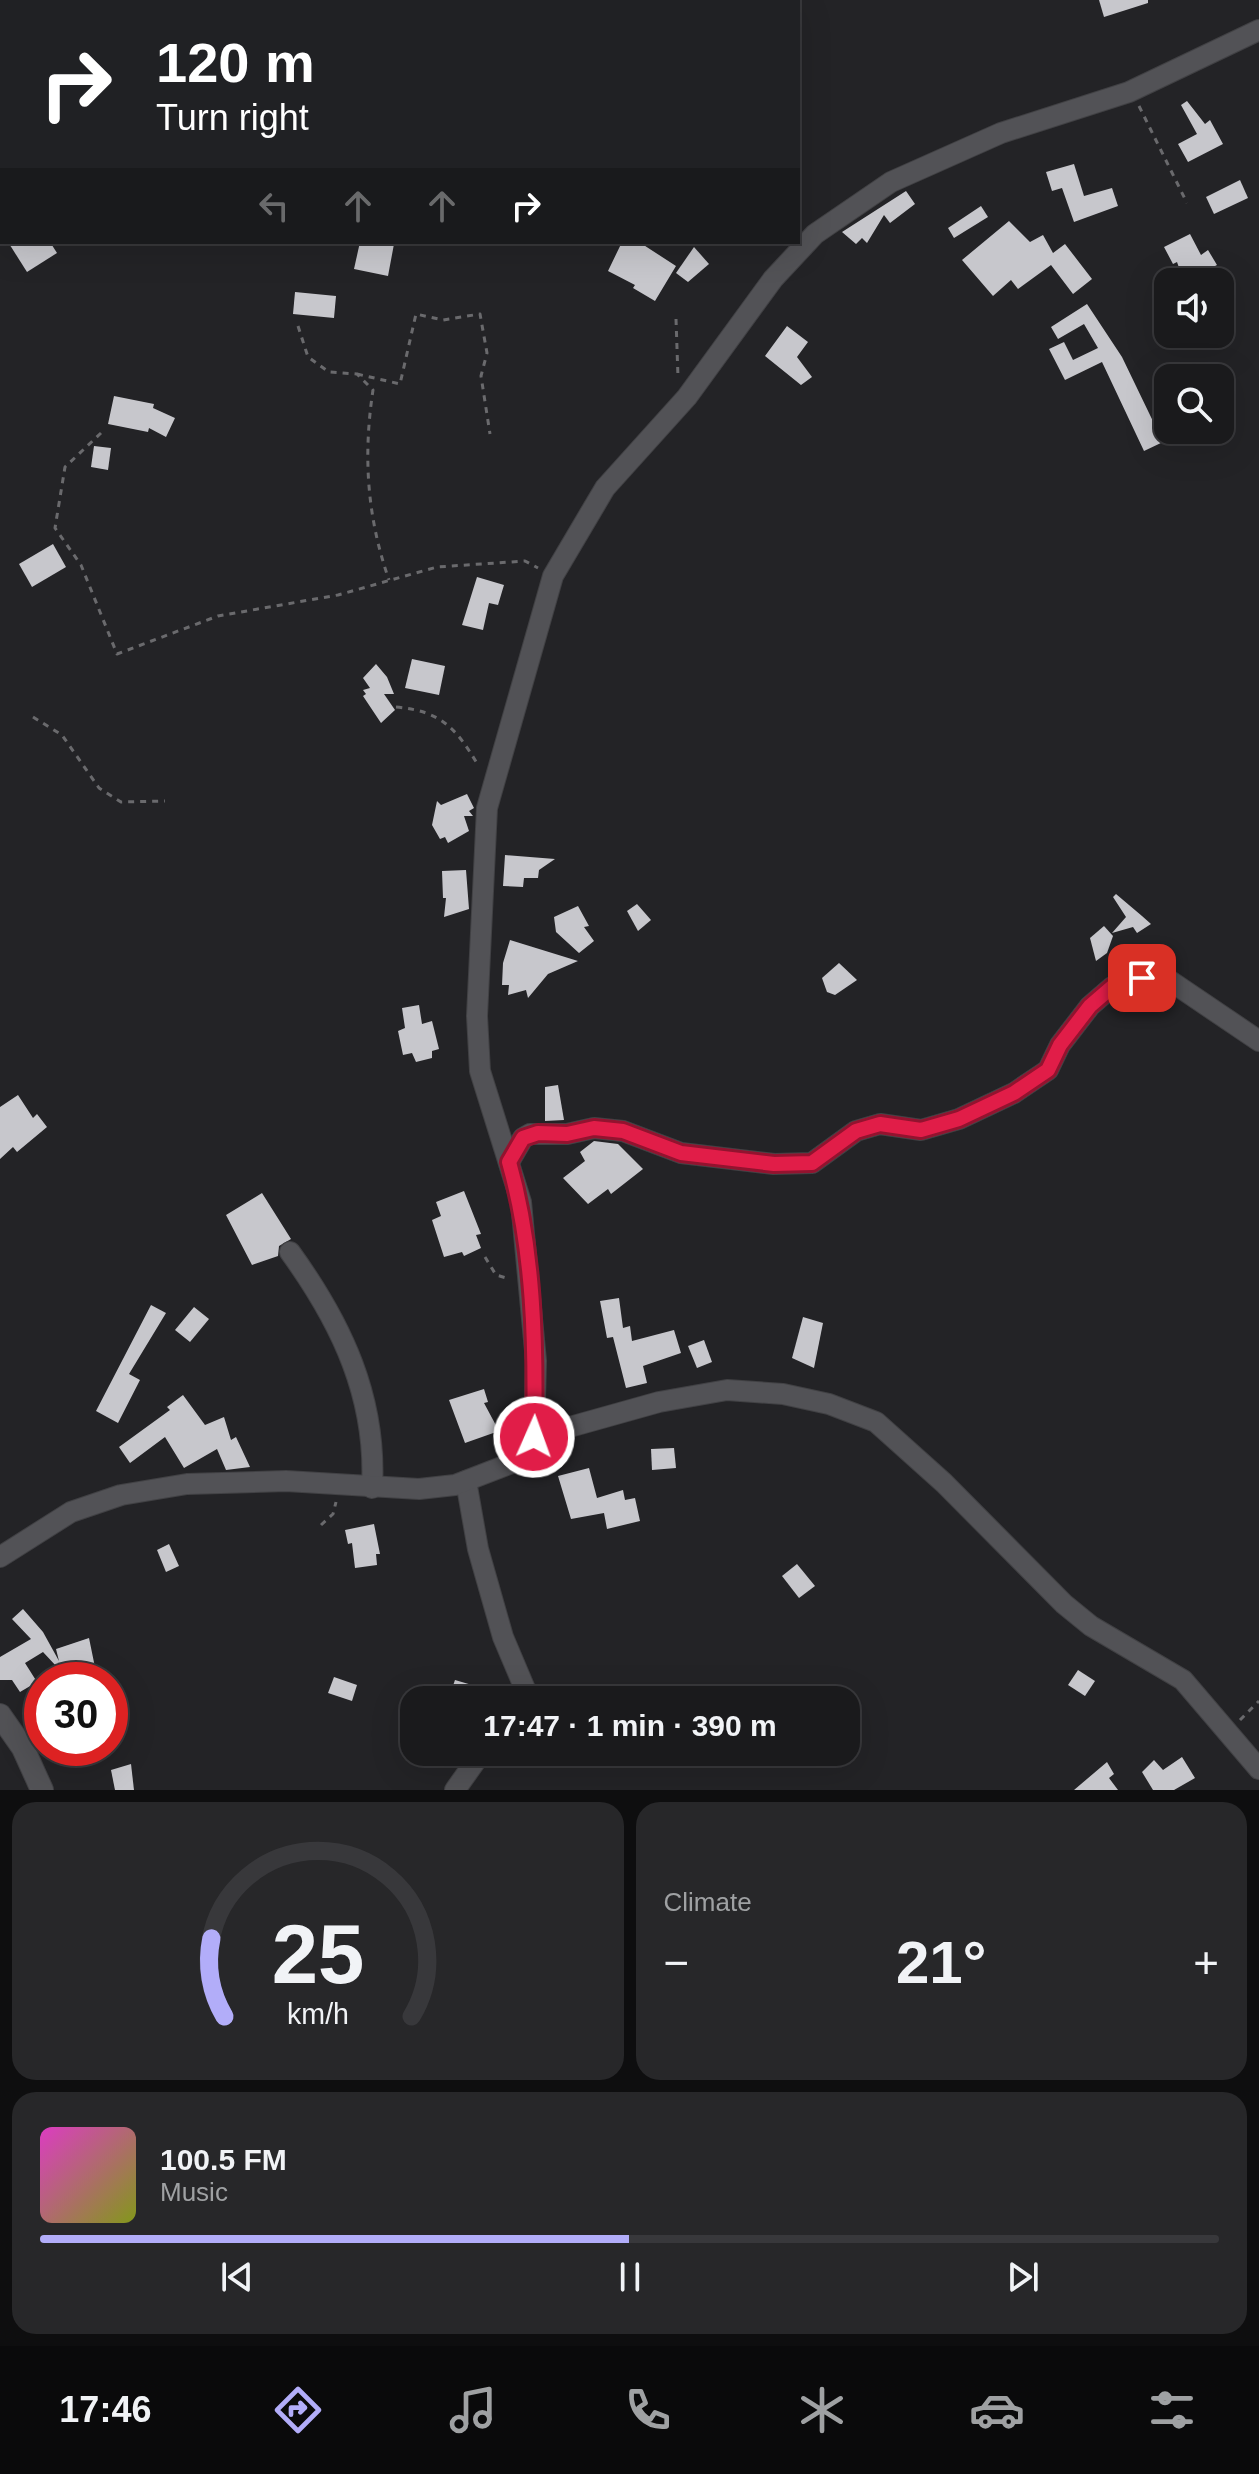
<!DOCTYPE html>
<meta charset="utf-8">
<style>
body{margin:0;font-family:Helvetica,sans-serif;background:#272729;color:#f1f3f6;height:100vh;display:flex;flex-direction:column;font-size:30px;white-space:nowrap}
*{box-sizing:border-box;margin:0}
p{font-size:26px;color:#9fa1a3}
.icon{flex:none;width:44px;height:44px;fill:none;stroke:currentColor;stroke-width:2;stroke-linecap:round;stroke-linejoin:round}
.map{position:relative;height:1790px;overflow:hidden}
.sheet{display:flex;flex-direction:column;gap:12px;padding:12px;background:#0e0e0f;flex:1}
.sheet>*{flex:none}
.hud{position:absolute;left:0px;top:0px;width:800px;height:244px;box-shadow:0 8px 32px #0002,0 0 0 2px #38383b;background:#202124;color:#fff;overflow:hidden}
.fabs{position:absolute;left:1154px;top:268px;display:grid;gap:16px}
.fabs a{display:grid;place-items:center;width:80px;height:80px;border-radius:16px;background:#1a1a1c;box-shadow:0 8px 32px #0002,0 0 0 2px #38383b;font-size:40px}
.speed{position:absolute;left:24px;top:1662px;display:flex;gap:16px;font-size:40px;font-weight:700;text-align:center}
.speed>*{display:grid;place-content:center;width:104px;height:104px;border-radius:50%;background:#1a1a1c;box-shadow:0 8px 32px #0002,0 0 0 2px #38383b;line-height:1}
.speed .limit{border:12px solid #d22;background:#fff;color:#111}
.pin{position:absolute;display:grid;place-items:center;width:68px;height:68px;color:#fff;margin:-34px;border-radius:16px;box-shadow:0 4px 12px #0006}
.me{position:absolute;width:88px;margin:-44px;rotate:2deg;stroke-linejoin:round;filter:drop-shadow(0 0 6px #0008)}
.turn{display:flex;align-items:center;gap:28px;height:168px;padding:0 24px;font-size:36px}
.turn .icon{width:104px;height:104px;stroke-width:2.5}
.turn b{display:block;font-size:56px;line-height:68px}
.lanes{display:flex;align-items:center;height:76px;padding:0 24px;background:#0003;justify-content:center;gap:40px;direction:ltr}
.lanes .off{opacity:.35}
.big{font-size:60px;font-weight:700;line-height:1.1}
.sheet .tile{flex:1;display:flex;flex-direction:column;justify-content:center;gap:12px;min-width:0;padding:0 28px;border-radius:24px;background:#272729}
.sheet .dial{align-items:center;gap:0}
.dial svg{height:208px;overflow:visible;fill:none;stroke:#38383b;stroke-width:7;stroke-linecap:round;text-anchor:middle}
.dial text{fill:#f1f3f6;stroke:none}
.song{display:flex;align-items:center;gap:24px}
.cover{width:96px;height:96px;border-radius:12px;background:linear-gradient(135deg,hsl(310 70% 55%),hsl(70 70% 35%))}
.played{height:8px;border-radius:4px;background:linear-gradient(90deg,#b2adf9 50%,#38383b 50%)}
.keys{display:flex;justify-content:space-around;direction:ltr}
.heat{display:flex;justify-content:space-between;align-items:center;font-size:44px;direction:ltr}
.sheet .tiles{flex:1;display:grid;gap:12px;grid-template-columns:1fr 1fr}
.tile:last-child{grid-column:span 2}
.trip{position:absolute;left:400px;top:1686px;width:460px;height:80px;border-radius:24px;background:#1a1a1c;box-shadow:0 8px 32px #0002,0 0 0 2px #38383b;font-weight:700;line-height:80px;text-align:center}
.tab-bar{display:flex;height:128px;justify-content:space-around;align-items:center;background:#0a0a0b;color:#9fa1a3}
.tab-bar .icon{width:56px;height:56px}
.tab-bar .on{color:#b2adf9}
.tab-bar b{font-size:36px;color:#f1f3f6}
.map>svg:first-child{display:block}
</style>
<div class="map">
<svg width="1259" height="1790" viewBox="0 0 1259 1790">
<rect width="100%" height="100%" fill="#232326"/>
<g fill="#c7c7cc">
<path d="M1099,0H1148V3L1104,17Z"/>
<path d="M1187,101L1205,124L1210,120L1223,144L1188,162L1178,144L1197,134L1181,105Z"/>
<path d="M1074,164L1084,196L1112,188L1118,206L1074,222L1062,188L1052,191L1046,172Z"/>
<path d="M1240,180L1248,198L1214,214L1206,197Z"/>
<path d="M906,191L915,204L890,223L884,215L867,243L862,238L856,244L842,232Z"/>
<path d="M981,206L988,217L954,238L948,228Z"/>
<path d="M1009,221L1030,242L1043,235L1053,253L1065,244L1092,279L1073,294L1051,265L1018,289L1011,280L993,296L962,260Z"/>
<path d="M1190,234L1201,255L1208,250L1217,265L1184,282L1177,262L1173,264L1164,247Z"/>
<path d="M8,242H50L57,253L27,272Z"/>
<path d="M360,242L394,244L388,276L354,269Z"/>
<path d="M622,242H639L676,266L655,301L633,288L635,285L608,271Z"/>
<path d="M694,247L709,264L688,282L676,273Z"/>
<path d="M295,292L336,296L334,318L293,314Z"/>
<path d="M1087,304L1122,357L1163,442L1144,451L1102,362L1065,380L1049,349L1064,342L1073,360L1098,348L1084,324L1058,339L1051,327Z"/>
<path d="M787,326L808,342L797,357L812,377L801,385L765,356Z"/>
<path d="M114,396L154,404L153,408L175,418L166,437L149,428L148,432L108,424Z"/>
<path d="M94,446L111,448L108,470L91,467Z"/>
<path d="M53,544L66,567L32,587L19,564Z"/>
<path d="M477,577L504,585L498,605L489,603L483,630L462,625Z"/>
<path d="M412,659L445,666L439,695L405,688Z"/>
<path d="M376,664L387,677L394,694H384L395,710L381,723L363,696L366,694L363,690L370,688L363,678Z"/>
<path d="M467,794L474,808L469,811L473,816H464L469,831L448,843L445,837L440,839L432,825L437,801L441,805Z"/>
<path d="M505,855L555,859L539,870L538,878H524L523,887L503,886Z"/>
<path d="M466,870L469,909L444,917L446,898H443L442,871Z"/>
<path d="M1116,894L1142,916L1151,924L1137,933L1133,927L1112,933L1126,917L1113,897Z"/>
<path d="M637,904L651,920L638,931L627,911Z"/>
<path d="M578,906L589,926L584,927L594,941L579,953L556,932L554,917Z"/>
<path d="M1104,926L1113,936L1107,953L1096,961L1090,938Z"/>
<path d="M510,940L578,961L548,974L528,998L526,990L508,995L509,985H502L503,963Z"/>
<path d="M839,963L857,980L835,995L827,992L822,978Z"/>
<path d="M419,1005L422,1024L432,1021L439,1049L432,1051V1058L416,1062L412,1053L403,1055L398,1031L405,1028L402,1008Z"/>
<path d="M558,1085L564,1120L545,1121V1087Z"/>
<path d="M18,1095L33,1118L37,1114L47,1127L17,1152L13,1147L0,1159V1107Z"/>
<path d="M594,1141L618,1144L643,1169L611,1194L608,1189L588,1204L563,1178L585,1161L580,1152Z"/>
<path d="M464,1191L481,1234L476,1235L481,1248L464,1256L462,1252L444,1257L432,1220L441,1216L436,1202Z"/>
<path d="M262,1193L291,1239L279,1246L278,1256L252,1265L226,1215Z"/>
<path d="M619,1298L623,1328L630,1326L632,1341L674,1330L681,1353L643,1366L647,1383L626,1388L613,1337L607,1338L600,1301Z"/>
<path d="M151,1305L166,1313L129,1374L140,1380L118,1423L96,1411Z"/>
<path d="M194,1307L209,1319L190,1342L175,1330Z"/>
<path d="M803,1317L823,1323L814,1368L792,1358Z"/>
<path d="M704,1340L712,1362L697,1368L688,1346Z"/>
<path d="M484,1389L488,1402L484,1403L499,1431L465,1443L449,1400Z"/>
<path d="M183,1395L205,1425L224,1417L231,1440L236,1437L250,1467L226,1470L217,1449L184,1468L165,1437L130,1463L119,1447L170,1410L167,1407Z"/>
<path d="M674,1448L676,1468L652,1470L651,1449Z"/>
<path d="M589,1468L597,1498L623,1490L625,1500L635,1498L640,1521L607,1529L604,1513L571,1519L558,1476Z"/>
<path d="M374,1524L380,1554H376L377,1565L355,1568L352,1543L348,1544L345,1530Z"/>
<path d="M169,1544L179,1566L166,1572L157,1550Z"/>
<path d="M797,1564L815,1586L799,1598L782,1576Z"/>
<path d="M23,1609L43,1632L59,1661L56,1649L89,1638L97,1677L66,1680L61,1665L57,1667L43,1652L25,1663L37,1682L20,1692L12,1680H0V1657L31,1639L12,1619Z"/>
<path d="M1078,1670L1095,1681L1085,1696L1068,1685Z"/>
<path d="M334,1677L357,1685L352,1701L328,1693Z"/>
<path d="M455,1680L472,1685L466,1700H448Z"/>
<path d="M1182,1757L1195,1778L1174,1790H1153L1142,1772L1154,1760L1163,1770Z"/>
<path d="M1107,1762L1114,1774L1109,1778L1118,1790H1074Z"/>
<path d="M131,1764L134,1790H115L111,1770Z"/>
</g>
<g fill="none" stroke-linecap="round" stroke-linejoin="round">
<defs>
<g id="minor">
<path d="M509,1162L523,1138L530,1134H567L594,1128L623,1131L681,1153L774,1164L812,1163L856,1131L880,1124L921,1130L959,1119L1014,1093L1048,1070L1060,1045L1090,1006L1112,987L1142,978L1169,980L1259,1041"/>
<path d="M290,1252C342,1324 377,1398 372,1488"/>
<path d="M534,1437L536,1361L521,1202L480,1071L477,1016L487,808L553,576L605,488L687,397L773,279L815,234L891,182L1001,133L1129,92L1259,30"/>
<path d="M466,1481L478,1549L503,1637L525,1689L524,1700"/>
<path d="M0,1557L71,1512L121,1495L187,1484L286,1481L419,1489L455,1485L512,1463L534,1437L659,1402L727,1390L783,1394L829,1404L876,1422L944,1483L1064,1604L1091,1626L1183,1680L1259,1769"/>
<path d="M455,1790L482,1752"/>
</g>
<path id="tertiary" d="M0,1715L23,1748L42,1790"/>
</defs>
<use href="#minor" stroke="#414144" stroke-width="22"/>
<use href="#tertiary" stroke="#414144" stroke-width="24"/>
<g stroke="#6a6a6d" stroke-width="3" stroke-dasharray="6 6" stroke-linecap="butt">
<path d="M418,0L422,2"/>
<path d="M454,0L458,2"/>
<path d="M126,2L129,0"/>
<path d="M538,2L539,0"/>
<path d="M0,82H2"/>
<path d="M1139,106L1187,203"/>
<path d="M0,191L2,190"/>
<path d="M676,319L678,377"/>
<path d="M298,326L308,357L329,372L357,374L373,390C363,456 367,517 389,580"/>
<path d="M357,374L400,384L416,314L443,320L480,314L487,353L481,376L490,434"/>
<path d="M101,433L65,467L55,528L81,565L117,654L218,616L338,595L437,567L525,561L538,568"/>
<path d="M396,707C441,711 456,728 478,765"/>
<path d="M33,717L62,735L99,788L121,802L165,801"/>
<path d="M485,1257L496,1275L510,1279"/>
<path d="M321,1525L333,1514L336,1502"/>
<path d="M1240,1720L1259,1701"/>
</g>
<use href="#minor" stroke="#525256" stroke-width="20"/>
<use href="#tertiary" stroke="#525256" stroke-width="22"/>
</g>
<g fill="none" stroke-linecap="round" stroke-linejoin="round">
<defs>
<path id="route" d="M534,1437C536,1346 534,1250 509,1162L523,1138L538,1133L567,1134L594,1128L623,1131L681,1153L774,1164L812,1163L856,1131L880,1124L921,1130L959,1119L1014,1093L1048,1070L1060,1045L1090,1006L1112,987L1142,978"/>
</defs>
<use href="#route" stroke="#92132f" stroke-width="20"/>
<use href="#route" stroke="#e11d48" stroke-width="14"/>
</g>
</svg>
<div class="fabs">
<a><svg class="icon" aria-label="sound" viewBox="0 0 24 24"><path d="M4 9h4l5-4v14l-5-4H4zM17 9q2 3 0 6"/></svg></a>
<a><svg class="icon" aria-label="search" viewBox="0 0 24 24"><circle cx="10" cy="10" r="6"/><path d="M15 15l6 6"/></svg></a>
</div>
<div class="speed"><div class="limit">30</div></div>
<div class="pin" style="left:1142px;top:978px;background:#d93025"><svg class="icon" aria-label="arrive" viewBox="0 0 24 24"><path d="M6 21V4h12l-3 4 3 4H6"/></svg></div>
<svg class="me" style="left:534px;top:1437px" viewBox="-20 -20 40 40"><circle r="17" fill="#e11d48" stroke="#fff" stroke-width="3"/><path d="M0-11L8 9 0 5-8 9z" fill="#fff"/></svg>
<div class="trip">17:47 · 1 min · 390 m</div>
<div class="hud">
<div class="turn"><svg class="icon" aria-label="right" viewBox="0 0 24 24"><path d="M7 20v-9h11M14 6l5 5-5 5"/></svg><div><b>120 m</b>Turn right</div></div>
<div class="lanes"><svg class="icon off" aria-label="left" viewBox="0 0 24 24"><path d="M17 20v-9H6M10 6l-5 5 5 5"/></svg><svg class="icon off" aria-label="ahead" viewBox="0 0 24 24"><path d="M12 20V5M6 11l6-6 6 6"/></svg><svg class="icon off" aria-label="ahead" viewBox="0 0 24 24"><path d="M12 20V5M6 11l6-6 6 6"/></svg><svg class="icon" aria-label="right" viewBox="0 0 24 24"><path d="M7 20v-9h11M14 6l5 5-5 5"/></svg></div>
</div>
</div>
<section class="sheet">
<div class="tiles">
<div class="tile dial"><svg viewBox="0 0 100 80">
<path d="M14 69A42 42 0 1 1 86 69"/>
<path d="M14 69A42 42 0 0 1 9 39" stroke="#b2adf9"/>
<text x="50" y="56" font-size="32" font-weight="700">25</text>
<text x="50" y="72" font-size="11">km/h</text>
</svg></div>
<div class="tile"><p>Climate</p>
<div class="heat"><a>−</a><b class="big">21°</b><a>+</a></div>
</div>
<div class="tile">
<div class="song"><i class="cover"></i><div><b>100.5 FM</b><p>Music</p></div></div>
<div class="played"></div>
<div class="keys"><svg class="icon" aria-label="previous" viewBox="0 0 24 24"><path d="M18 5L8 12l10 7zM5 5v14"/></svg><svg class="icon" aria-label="pause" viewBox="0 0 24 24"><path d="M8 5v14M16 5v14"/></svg><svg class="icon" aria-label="next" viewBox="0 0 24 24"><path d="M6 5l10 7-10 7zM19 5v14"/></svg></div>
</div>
</div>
</section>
<nav class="tab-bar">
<b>17:46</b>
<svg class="icon on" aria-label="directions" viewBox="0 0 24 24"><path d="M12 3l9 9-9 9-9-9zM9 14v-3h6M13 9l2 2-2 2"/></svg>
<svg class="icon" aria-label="music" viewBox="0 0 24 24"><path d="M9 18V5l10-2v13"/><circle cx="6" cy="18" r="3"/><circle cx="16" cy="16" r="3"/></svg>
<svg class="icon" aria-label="phone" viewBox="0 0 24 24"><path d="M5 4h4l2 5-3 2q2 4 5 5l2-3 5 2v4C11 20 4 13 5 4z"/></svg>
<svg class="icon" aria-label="climate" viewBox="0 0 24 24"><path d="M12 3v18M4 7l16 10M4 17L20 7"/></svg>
<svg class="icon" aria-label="car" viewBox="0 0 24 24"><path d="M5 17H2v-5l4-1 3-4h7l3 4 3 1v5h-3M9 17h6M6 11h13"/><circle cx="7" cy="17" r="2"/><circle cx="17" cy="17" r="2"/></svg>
<svg class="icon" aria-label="filters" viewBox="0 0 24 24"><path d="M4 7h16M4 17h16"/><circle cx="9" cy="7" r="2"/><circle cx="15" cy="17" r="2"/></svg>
</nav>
